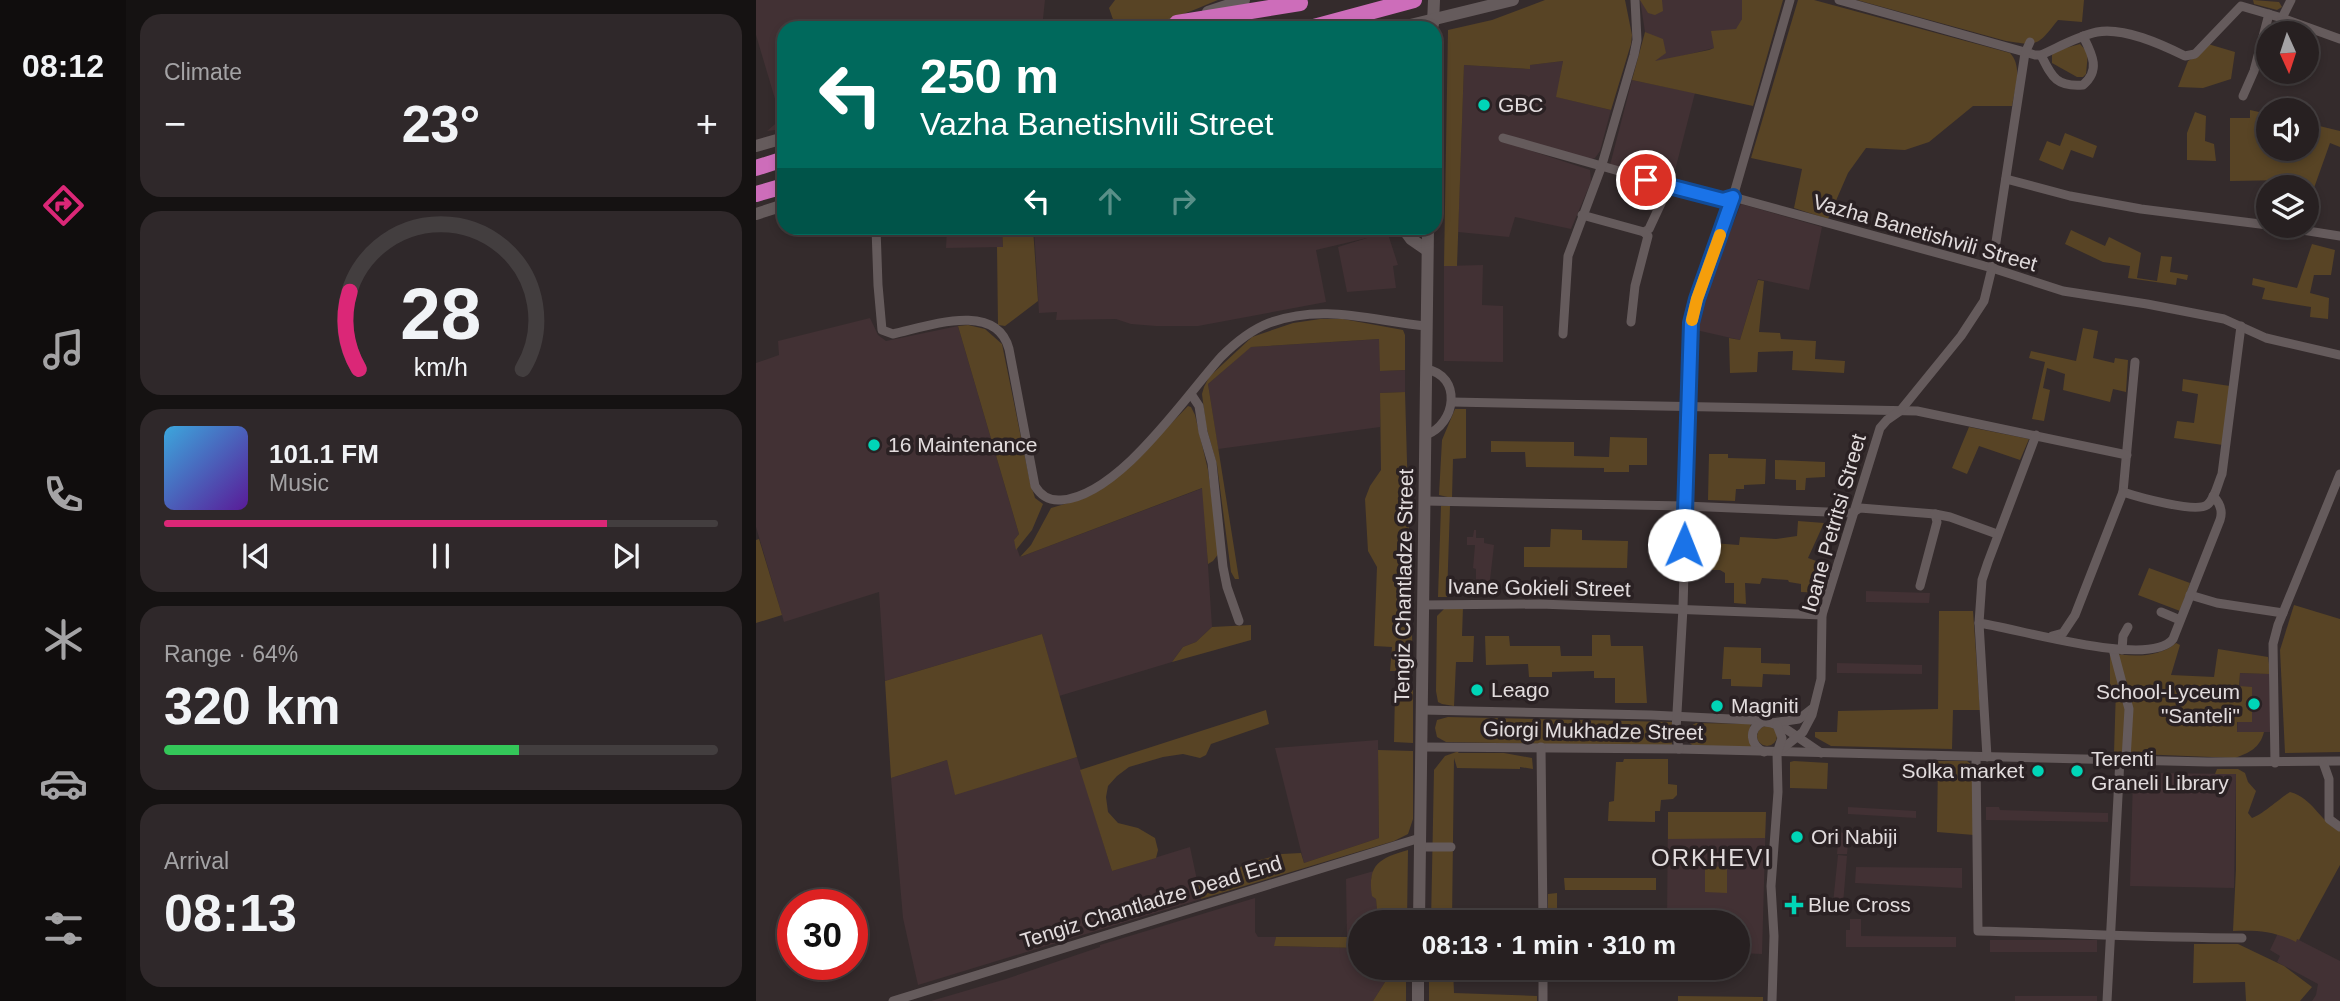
<!DOCTYPE html>
<meta charset="utf-8">
<style>
body{margin:0;font-family:Arial,sans-serif;background:#2f282a;color:#f1f3f6;height:100vh;display:flex;flex-direction:column;font-size:26px;white-space:nowrap}
*{box-sizing:border-box;margin:0}
p{font-size:23px;color:#a4a3a5}
.icon{flex:none;width:38px;height:38px;fill:none;stroke:currentColor;stroke-width:2;stroke-linecap:round;stroke-linejoin:round}
.map{position:relative;flex:1;overflow:hidden}
.details{display:flex;flex-direction:column;gap:14px;padding:14px;background:#151212;width:630px}
.details>*{flex:none}
.top-card{position:absolute;left:21px;top:21px;width:665px;height:214px;border-radius:21px;box-shadow:0 4px 10px #0003,0 0 0 2px #433e3f;background:#00695c;color:#fff;overflow:hidden}
.needle{width:46px;rotate:177deg}
.tools{position:absolute;left:1500px;top:21px;display:grid;gap:14px}
.tools a{display:grid;place-items:center;width:63px;height:63px;border-radius:50%;background:#272021;box-shadow:0 4px 10px #0003,0 0 0 2px #433e3f;font-size:35px}
.speed{position:absolute;left:21px;top:889px;display:flex;gap:14px;font-size:35px;font-weight:700;text-align:center}
.speed>*{display:grid;place-content:center;width:91px;height:91px;border-radius:50%;background:#272021;box-shadow:0 4px 10px #0003,0 0 0 2px #433e3f;line-height:1}
.speed .limit{border:10px solid #d22;background:#fff;color:#111}
.pin{position:absolute;display:grid;place-items:center;width:60px;height:60px;color:#fff;margin:-30px;border:4px solid #fff;border-radius:50%;box-shadow:0 2px 7px #0007}
.me{position:absolute;width:77px;margin:-38px;rotate:1deg;stroke-linejoin:round;filter:drop-shadow(0 0 5px #0008)}
.turn{display:flex;align-items:center;gap:24px;height:147px;padding:0 28px;font-size:32px}
.turn .icon{width:91px;height:91px;stroke-width:2.5}
.turn b{display:block;font-size:49px;line-height:60px}
.lanes{display:flex;align-items:center;height:66px;padding:0 28px;background:#0003;justify-content:center;gap:35px;direction:ltr}
.lanes .off{opacity:.35}
.big{font-size:52px;font-weight:700;line-height:1.1}
.details .widget{flex:1;display:flex;flex-direction:column;justify-content:center;gap:10px;min-width:0;padding:0 24px;border-radius:21px;background:#2f282a}
.details .dial{align-items:center;gap:0}
.dial svg{height:182px;overflow:visible;fill:none;stroke:#433e3f;stroke-width:7;stroke-linecap:round;text-anchor:middle}
.dial text{fill:#f1f3f6;stroke:none}
.song{display:flex;align-items:center;gap:21px}
.cover{width:84px;height:84px;border-radius:10px;background:linear-gradient(135deg,hsl(200 70% 55%),hsl(270 70% 35%))}
.played{height:7px;border-radius:4px;background:linear-gradient(90deg,#db2777 80%,#433e3f 80%)}
.keys{display:flex;justify-content:space-around;direction:ltr}
.heat{display:flex;justify-content:space-between;align-items:center;font-size:38px;direction:ltr}
.charge{height:10px;border-radius:5px;background:linear-gradient(90deg,#34c759 64%,#433e3f 0)}
.trip{position:absolute;left:592px;top:910px;width:402px;height:70px;border-radius:35px;background:#272021;box-shadow:0 4px 10px #0003,0 0 0 2px #433e3f;font-weight:700;line-height:70px;text-align:center}
main{display:flex;flex:1;min-height:0}
.tab-bar{display:flex;flex-direction:column;width:126px;justify-content:space-around;align-items:center;background:#100d0d;color:#a4a3a5}
.tab-bar .icon{width:49px;height:49px}
.tab-bar .on{color:#db2777}
.tab-bar b{font-size:32px;color:#f1f3f6}
.map>svg:first-child{display:block}
</style>
<main>
<nav class="tab-bar">
<b>08:12</b>
<svg class="icon on" aria-label="directions" viewBox="0 0 24 24"><path d="M12 3l9 9-9 9-9-9zM9 14v-3h6M13 9l2 2-2 2"/></svg>
<svg class="icon" aria-label="music" viewBox="0 0 24 24"><path d="M9 18V5l10-2v13"/><circle cx="6" cy="18" r="3"/><circle cx="16" cy="16" r="3"/></svg>
<svg class="icon" aria-label="phone" viewBox="0 0 24 24"><path d="M5 4h4l2 5-3 2q2 4 5 5l2-3 5 2v4C11 20 4 13 5 4z"/></svg>
<svg class="icon" aria-label="climate" viewBox="0 0 24 24"><path d="M12 3v18M4 7l16 10M4 17L20 7"/></svg>
<svg class="icon" aria-label="car" viewBox="0 0 24 24"><path d="M5 17H2v-5l4-1 3-4h7l3 4 3 1v5h-3M9 17h6M6 11h13"/><circle cx="7" cy="17" r="2"/><circle cx="17" cy="17" r="2"/></svg>
<svg class="icon" aria-label="filters" viewBox="0 0 24 24"><path d="M4 7h16M4 17h16"/><circle cx="9" cy="7" r="2"/><circle cx="15" cy="17" r="2"/></svg>
</nav>
<section class="details">
<div class="widget"><p>Climate</p>
<div class="heat"><a>−</a><b class="big">23°</b><a>+</a></div>
</div>
<div class="widget dial"><svg viewBox="0 0 100 80">
<path d="M14 69A42 42 0 1 1 86 69"/>
<path d="M14 69A42 42 0 0 1 10 35" stroke="#db2777"/>
<text x="50" y="56" font-size="32" font-weight="700">28</text>
<text x="50" y="72" font-size="11">km/h</text>
</svg></div>
<div class="widget">
<div class="song"><i class="cover"></i><div><b>101.1 FM</b><p>Music</p></div></div>
<div class="played"></div>
<div class="keys"><svg class="icon" aria-label="previous" viewBox="0 0 24 24"><path d="M18 5L8 12l10 7zM5 5v14"/></svg><svg class="icon" aria-label="pause" viewBox="0 0 24 24"><path d="M8 5v14M16 5v14"/></svg><svg class="icon" aria-label="next" viewBox="0 0 24 24"><path d="M6 5l10 7-10 7zM19 5v14"/></svg></div>
</div>
<div class="widget"><p>Range · 64%</p><b class="big">320 km</b><div class="charge"></div></div>
<div class="widget"><p>Arrival</p><b class="big">08:13</b></div>
</section>
<div class="map">
<svg width="1584" height="1001" viewBox="0 0 1584 1001">
<rect width="100%" height="100%" fill="#342b2c"/>
<g fill="#423134">
<path d="M0,0H289L287,19L294,23L319,20L322,28H28V129L11,131L25,119L0,35Z"/>
<path d="M884,0H986V19L981,33L958,48L894,64Z"/>
<path d="M807,61L801,97L855,110L844,151L839,158L833,160L763,147L834,170L835,182L815,229L759,217L753,237L702,232L708,65L773,69V65Z"/>
<path d="M876,80L939,93L916,182L854,165Z"/>
<path d="M985,204L1066,227L1053,290L1002,279L984,340L940,330L943,308Z"/>
<path d="M191,228H246L247,247L190,248Z"/>
<path d="M278,228H615L619,237L632,234L642,265L637,266L640,288L591,292L582,247L611,238L560,250L570,302L442,326H400L375,324L360,319L300,320L301,312L283,313Z"/>
<path d="M727,265L726,305L747,306V362L688,361V266Z"/>
<path d="M114,318L122,335L130,341L202,326L263,534L258,540L264,557L447,488L456,627L440,642L427,647L416,662L303,696L286,634L129,681L123,592L28,622L0,527V363L23,355L22,341Z"/>
<path d="M624,339L625,371L649,370V392L624,393V427L462,449L452,384L494,347Z"/>
<path d="M718,530H720V538H728V543L738,545L732,597H712V588L719,589L720,581V569L717,568L719,545H711V537H717Z"/>
<path d="M1110,591L1174,593L1173,603L1110,602Z"/>
<path d="M1081,663L1166,665V674L1081,673Z"/>
<path d="M1484,673L1513,674L1515,732H1481Z"/>
<path d="M622,740L623,838L548,863L519,748Z"/>
<path d="M321,757L356,871L434,847L445,899L162,985L147,918L135,778L191,760L200,794Z"/>
<path d="M1397,773L1480,774L1478,888L1374,886L1377,777L1397,778Z"/>
<path d="M1092,807L1160,811V818L1092,814Z"/>
<path d="M1230,807H1243L1244,810L1352,813V822L1230,820Z"/>
<path d="M912,812H1010L1006,954L982,953V922H911Z"/>
<path d="M1083,832L1093,834L1091,854H1081Z"/>
<path d="M1082,855L1091,856L1087,904L1077,903Z"/>
<path d="M1100,867L1206,868V888L1099,883Z"/>
<path d="M618,871L615,878L620,899L622,922H604V937H591L590,879Z"/>
<path d="M499,898V932L502,937H520L519,946L604,948V968H638L617,1001H175L250,979L344,947V945Z"/>
<path d="M1094,919H1105V936L1200,937V947H1090V930H1094Z"/>
<path d="M1522,933L1541,939L1584,961V1001H1556L1560,995L1562,984L1521,962L1524,956L1514,950Z"/>
<rect x="1234" y="940" width="107" height="12"/>
<rect x="1259" y="996" width="82" height="5"/>
</g>
<g fill="#584425">
<path d="M359,0H462C440,9 380,36 359,25L353,8Z"/>
<path d="M789,0H869L876,35L875,44L855,110L800,97L807,61L774,65V69L708,65L701,266H688L692,30L736,20Z"/>
<path d="M884,0H906L907,11L899,15L892,13Z"/>
<path d="M986,0H1027L997,106L876,80L889,32L907,39L910,53L899,61L953,50L958,48L955,31L980,29L986,19Z"/>
<path d="M1042,0H1058L1254,53C1267,67 1259,88 1256,106H1217L1173,142L1149,150L1110,148L1092,173L1072,219L1038,208L1046,169L995,158Z"/>
<path d="M1101,0H1328L1326,22L1302,20C1281,46 1283,46 1250,41Z"/>
<path d="M1497,0L1523,2L1526,7L1521,10L1498,4Z"/>
<path d="M1324,44L1332,53L1330,74L1327,77H1321L1296,63V55L1299,51Z"/>
<path d="M1452,44L1479,52L1475,79L1447,88L1422,87L1432,61L1441,56Z"/>
<path d="M1494,110L1512,114V149H1550L1551,123L1584,131V147L1574,143L1558,188L1537,180L1474,181V118H1494Z"/>
<path d="M1439,112L1450,116L1449,141L1458,144L1460,161L1431,160V133Z"/>
<path d="M1309,133L1341,146L1337,158L1315,150L1307,170L1283,160L1291,141L1304,146Z"/>
<path d="M246,228H277L282,301L249,326L242,325L241,247H247Z"/>
<path d="M1315,230L1349,246L1353,237L1385,253L1381,278L1401,281L1405,256L1416,257L1414,272L1432,275L1431,280L1421,278L1420,285L1372,278L1374,266L1347,262L1309,244Z"/>
<path d="M1556,244L1579,250L1575,275H1558L1554,293L1573,298L1572,319L1554,317L1555,307L1506,299L1509,288L1496,285L1497,278L1541,288Z"/>
<path d="M1002,280L1008,281L1003,332L1024,333L1025,339L1060,341L1059,359L1089,361L1088,373L1036,370L1037,351L1002,352L1001,372L974,373L973,338L984,340Z"/>
<path d="M564,319H587L647,330L649,335V370L624,371L623,339L495,347L452,384L483,579H479L475,572L461,465L450,426L446,394L448,387L453,377L496,337L537,323Z"/>
<path d="M212,325L229,329L246,344L274,482L279,498L287,504L276,530L260,550L258,540L263,534L202,326Z"/>
<path d="M1327,328L1342,331L1337,358L1358,363L1359,358L1372,360L1370,392L1357,389L1354,402L1307,390L1309,374L1291,368L1287,388L1294,390L1288,421L1276,419L1289,362L1273,358L1275,351L1320,361Z"/>
<path d="M1427,379L1474,386L1467,445L1418,438L1421,421L1438,423L1442,394L1426,391Z"/>
<path d="M649,392L657,671H634L636,647L618,646L621,567L612,551L609,499L614,486L625,470L624,393Z"/>
<path d="M432,406L435,407L439,415L452,470L463,553L457,561L452,564L446,488L264,557L275,545L295,508L326,499L347,488L381,459Z"/>
<path d="M699,409H710V458L697,459L696,498L683,495L686,440Z"/>
<path d="M1213,427L1273,439L1264,460L1223,446L1211,474L1196,468Z"/>
<path d="M854,437L891,438V465H873V472H848V468L770,467L769,452H735V441L818,442V456L853,457Z"/>
<path d="M953,454H972V458L1010,459L1009,484L988,485V489H980L979,501L952,500Z"/>
<path d="M1019,460L1069,462V477L1050,478L1049,490H1040V480L1019,479Z"/>
<path d="M685,506H694L691,597H682Z"/>
<path d="M1042,521L1068,523L1052,558L1074,566L1066,593L1045,592V584L1033,582L1032,580L1006,578L1004,584L989,583L990,604L978,603V583H969V573L964,570H956V543L983,545L984,537L1020,539L1041,536Z"/>
<path d="M795,529L826,530V540L872,541L871,568L768,567V547H794Z"/>
<path d="M3,539L26,615L0,623V540Z"/>
<path d="M1393,568L1434,583L1424,611L1382,595Z"/>
<path d="M1538,605L1584,619V752L1529,753L1524,650Z"/>
<path d="M707,607L706,636H718L717,662H700L698,706L686,704L682,702L680,691L681,616L689,608Z"/>
<path d="M1183,611H1217L1224,710H1197L1196,749L1075,746L1059,737V732H1081L1082,711L1182,709Z"/>
<path d="M495,625V640L416,662L427,647L440,642L456,627Z"/>
<path d="M286,634L321,757L199,795L191,760L135,778L129,681Z"/>
<path d="M836,635H854L855,646H887L891,703H859V678H838V671L796,672V677H773L772,664L730,665L729,636H753L754,646H804L805,656H836Z"/>
<path d="M1420,643L1424,645L1415,675L1458,677L1462,649L1512,657L1515,678L1513,674L1484,673L1483,686L1496,687V722H1481V732H1508C1504,748 1493,753 1479,758L1358,753L1360,688L1354,687V653C1376,657 1403,658 1420,643Z"/>
<path d="M968,647L1005,648V663L1034,664V675L1007,674L1006,687L975,686V679H966Z"/>
<path d="M639,690H657V743L638,742Z"/>
<path d="M510,710L513,724L455,744L450,755L444,758L427,754L407,757L373,767L361,776L352,786L350,797L352,812L362,823L382,828L399,838L402,850L400,858L356,871L324,770Z"/>
<path d="M692,717L916,722V746L690,742L681,737L679,728L681,720Z"/>
<path d="M940,723L995,724L992,736L996,748L936,745L932,741L930,734L933,727Z"/>
<circle cx="1011" cy="736" r="10"/>
<path d="M622,750L657,751V819L652,834L638,841L445,899L442,884L475,873L489,864L526,854L545,853L548,863L623,838Z"/>
<path d="M703,751L702,753H748L776,758L777,769L764,767V769L701,768L698,758L696,922H709H675L678,770L689,756Z"/>
<path d="M868,759H912V784L921,785V795L917,799L905,800L904,811H899V822L852,821L853,802L858,801L860,762H867Z"/>
<path d="M1038,761L1072,763L1071,789L1034,788V762Z"/>
<path d="M1182,761H1211L1217,766L1218,835L1181,832Z"/>
<path d="M1461,769H1482L1489,773L1492,782L1500,791L1492,813L1496,818C1506,815 1523,799 1534,792C1557,798 1563,821 1584,831V865L1543,940L1541,939L1540,942C1518,931 1501,930 1477,931L1480,869V774H1459Z"/>
<path d="M912,812H1010L1009,838L912,839Z"/>
<path d="M652,850L651,922H622L620,899L616,896C611,864 624,858 652,850Z"/>
<path d="M949,866L971,867V893L949,892Z"/>
<path d="M808,878H900V890H809Z"/>
<path d="M801,893V913H792V894Z"/>
<path d="M520,937H604V948L518,946Z"/>
<path d="M1438,944H1482L1528,966L1556,987L1544,1001H1490L1489,982L1437,983Z"/>
<path d="M638,968H650V1001H617Z"/>
<path d="M673,968H697L698,993L781,996V1001H673Z"/>
<path d="M922,996L1007,997V1001H922Z"/>
</g>
<g fill="none" stroke-linecap="round" stroke-linejoin="round">
<g stroke="#655b5c" stroke-width="9">
<path d="M1083,0L1279,55H1285C1303,47 1322,36 1341,32C1368,27 1405,44 1429,56L1439,54L1485,6L1526,18L1584,39"/>
<path d="M1526,18L1535,0"/>
<path d="M1285,55C1296,77 1300,87 1327,85C1345,70 1336,54 1327,36"/>
<path d="M1487,96L1498,71L1513,14"/>
<path d="M747,138L951,196L967,200L977,197L1236,268L1307,291L1391,304L1468,319L1510,338L1584,355"/>
<path d="M1250,179L1314,196L1385,209L1512,225"/>
<path d="M826,215L888,232L893,229L913,186"/>
<path d="M1520,226L1584,236"/>
<path d="M120,228L122,285L126,330L137,334C170,327 240,300 253,349L279,486C285,496 293,501 305,500C363,496 428,398 465,357C478,344 495,330 513,323C568,303 616,321 671,326"/>
<path d="M875,322L879,286L892,236L888,232"/>
<path d="M807,334L812,256L845,168L878,55L881,40L879,0"/>
<path d="M1379,362L1367,492C1382,497 1439,513 1451,505C1459,499 1462,483 1466,474L1485,326"/>
<path d="M435,394L443,406L447,432L456,463L467,567L471,587L483,621"/>
<path d="M696,402L1161,411L1371,455"/>
<path d="M670,435C700,424 707,376 670,369"/>
<path d="M669,501L929,506L1096,513L1104,508L1179,514L1181,522L1164,586"/>
<path d="M1179,514L1194,517L1241,534"/>
<path d="M1434,595L1461,603L1527,613"/>
<path d="M667,605L784,604L1066,615"/>
<path d="M1405,612L1424,620"/>
<path d="M1223,623L1226,580L1232,562L1280,435"/>
<path d="M1296,636L1307,633L1319,615L1367,492"/>
<path d="M1357,649L1373,709L1370,759"/>
<path d="M1366,650L1367,636L1372,627"/>
<path d="M666,710L895,715L995,720L1016,723L1030,729L1065,753"/>
<path d="M1006,722C992,730 994,745 1008,752"/>
<path d="M1016,723L1043,719L1057,708"/>
<path d="M665,747L923,749L1452,762L1584,761"/>
<path d="M785,747L787,922"/>
<path d="M923,749L920,730L927,608L935,323L941,299L977,197L1034,0"/>
<path d="M1021,753L1047,732L1056,715L1065,679L1066,615L1124,428L1131,420L1144,411L1205,336L1228,301L1236,268L1269,53L1274,42"/>
<path d="M1220,757L1222,931C1310,933 1398,938 1486,938"/>
<path d="M1231,757L1223,623C1260,628 1394,669 1417,639L1464,520C1467,511 1464,503 1457,496"/>
<path d="M1567,762L1573,779V819L1584,827"/>
<path d="M1519,763L1517,644L1522,625L1584,474"/>
<path d="M664,847H695"/>
<path d="M787,968V1001"/>
<path d="M137,1001L664,838"/>
<path d="M1016,1001L1018,936L1015,886L1022,792L1021,753L1026,738L1021,725"/>
<path d="M1351,1001L1364,759"/>
</g>
<g stroke="#655b5c" stroke-width="12">
<path d="M452,12L488,0"/>
<path d="M677,24L678,0"/>
<path d="M401,28L428,21"/>
<path d="M642,28L757,0"/>
<path d="M0,146L28,138"/>
<path d="M0,214L28,205"/>
<path d="M647,228L655,239L671,250"/>
<path d="M663,922L672,228"/>
<path d="M662,1001V968"/>
</g>
<g stroke="#cd6dba" stroke-width="16">
<path d="M421,23L544,3"/>
<path d="M554,28L658,0"/>
<path d="M0,168L28,159"/>
<path d="M0,194L28,186"/>
</g>
</g>
<g fill="none" stroke-linecap="round" stroke-linejoin="round">
<defs>
<path id="route" d="M890,180L967,200L977,197L941,299L935,323L928,545"/>
</defs>
<use href="#route" stroke="#114b97" stroke-width="18"/>
<use href="#route" stroke="#1a73e8" stroke-width="12"/>
<path stroke="#f59e0b" stroke-width="12" d="M936,320L941,299L964,235"/>
</g>
<g fill="#00d5b7" stroke="#2a2123" stroke-width="2.5">
<circle cx="728" cy="105" r="7"/>
<circle cx="118" cy="445" r="7"/>
<circle cx="721" cy="690" r="7"/>
<circle cx="1498" cy="704" r="7"/>
<circle cx="961" cy="706" r="7"/>
<circle cx="1282" cy="771" r="7"/>
<circle cx="1321" cy="771" r="7"/>
<circle cx="1041" cy="837" r="7"/>
<path d="M1034.5 894.5h7v7h7v7h-7v7h-7v-7h-7v-7h7z"/>
</g>
<g text-anchor="middle" stroke-width="7" stroke-linejoin="round" paint-order="stroke">
<g font-size="21" fill="#e2dcdd" stroke="#2a2123" text-anchor="start">
<text x="742" y="112">GBC</text>
<text x="132" y="452">16 Maintenance</text>
<text x="735" y="697">Leago</text>
<text x="1484" y="699" text-anchor="end">School-Lyceum<tspan x="1484" dy="24">"Santeli"</tspan></text>
<text x="975" y="713">Magniti</text>
<text x="1335" y="766">Terenti<tspan x="1335" dy="24">Graneli Library</tspan></text>
<text x="1268" y="778" text-anchor="end">Solka market</text>
<text x="1055" y="844">Ori Nabiji</text>
<text x="1052" y="912">Blue Cross</text>
</g>
<g font-size="21" fill="#e2dcdd" stroke="#2a2123">
<text transform="translate(1169 233) rotate(16)" y="7">Vazha Banetishvili Street</text>
<text transform="translate(1078 523) rotate(-74)" y="7">Ioane Petritsi Street</text>
<text transform="translate(648 586) rotate(-89)" y="7">Tengiz Chantladze Street</text>
<text transform="translate(783 588) rotate(1)" y="7">Ivane Gokieli Street</text>
<text transform="translate(837 731) rotate(1)" y="7">Giorgi Mukhadze Street</text>
<text transform="translate(395 902) rotate(-17)" y="7">Tengiz Chantladze Dead End</text>
</g>
<g font-size="24" letter-spacing="2" fill="#e2dcdd" stroke="#2a2123">
<text x="956" y="866">ORKHEVI</text>
</g>
</g>
</svg>
<div class="tools">
<a><svg class="needle" viewBox="-14 -14 28 28"><path d="M0-13l5 13h-10z" fill="#e53935"/><path d="M0 13l5-13h-10z" fill="#a4a3a5"/></svg></a>
<a><svg class="icon" aria-label="sound" viewBox="0 0 24 24"><path d="M4 9h4l5-4v14l-5-4H4zM17 9q2 3 0 6"/></svg></a>
<a><svg class="icon" aria-label="layers" viewBox="0 0 24 24"><path d="M12 4l9 5-9 5-9-5zM3 14l9 5 9-5"/></svg></a>
</div>
<div class="speed"><div class="limit">30</div></div>
<div class="pin" style="left:890px;top:180px;background:#d93025"><svg class="icon" aria-label="arrive" viewBox="0 0 24 24"><path d="M6 21V4h12l-3 4 3 4H6"/></svg></div>
<svg class="me" style="left:928px;top:545px" viewBox="-20 -20 40 40"><circle r="19" fill="#fff"/><path d="M0-13L10 11 0 6-10 11z" fill="#1a73e8"/></svg>
<div class="trip">08:13 · 1 min · 310 m</div>
<div class="top-card">
<div class="turn"><svg class="icon" aria-label="left" viewBox="0 0 24 24"><path d="M17 20v-9H6M10 6l-5 5 5 5"/></svg><div><b>250 m</b>Vazha Banetishvili Street</div></div>
<div class="lanes"><svg class="icon" aria-label="left" viewBox="0 0 24 24"><path d="M17 20v-9H6M10 6l-5 5 5 5"/></svg><svg class="icon off" aria-label="ahead" viewBox="0 0 24 24"><path d="M12 20V5M6 11l6-6 6 6"/></svg><svg class="icon off" aria-label="right" viewBox="0 0 24 24"><path d="M7 20v-9h11M14 6l5 5-5 5"/></svg></div>
</div>
</div>
</main>
